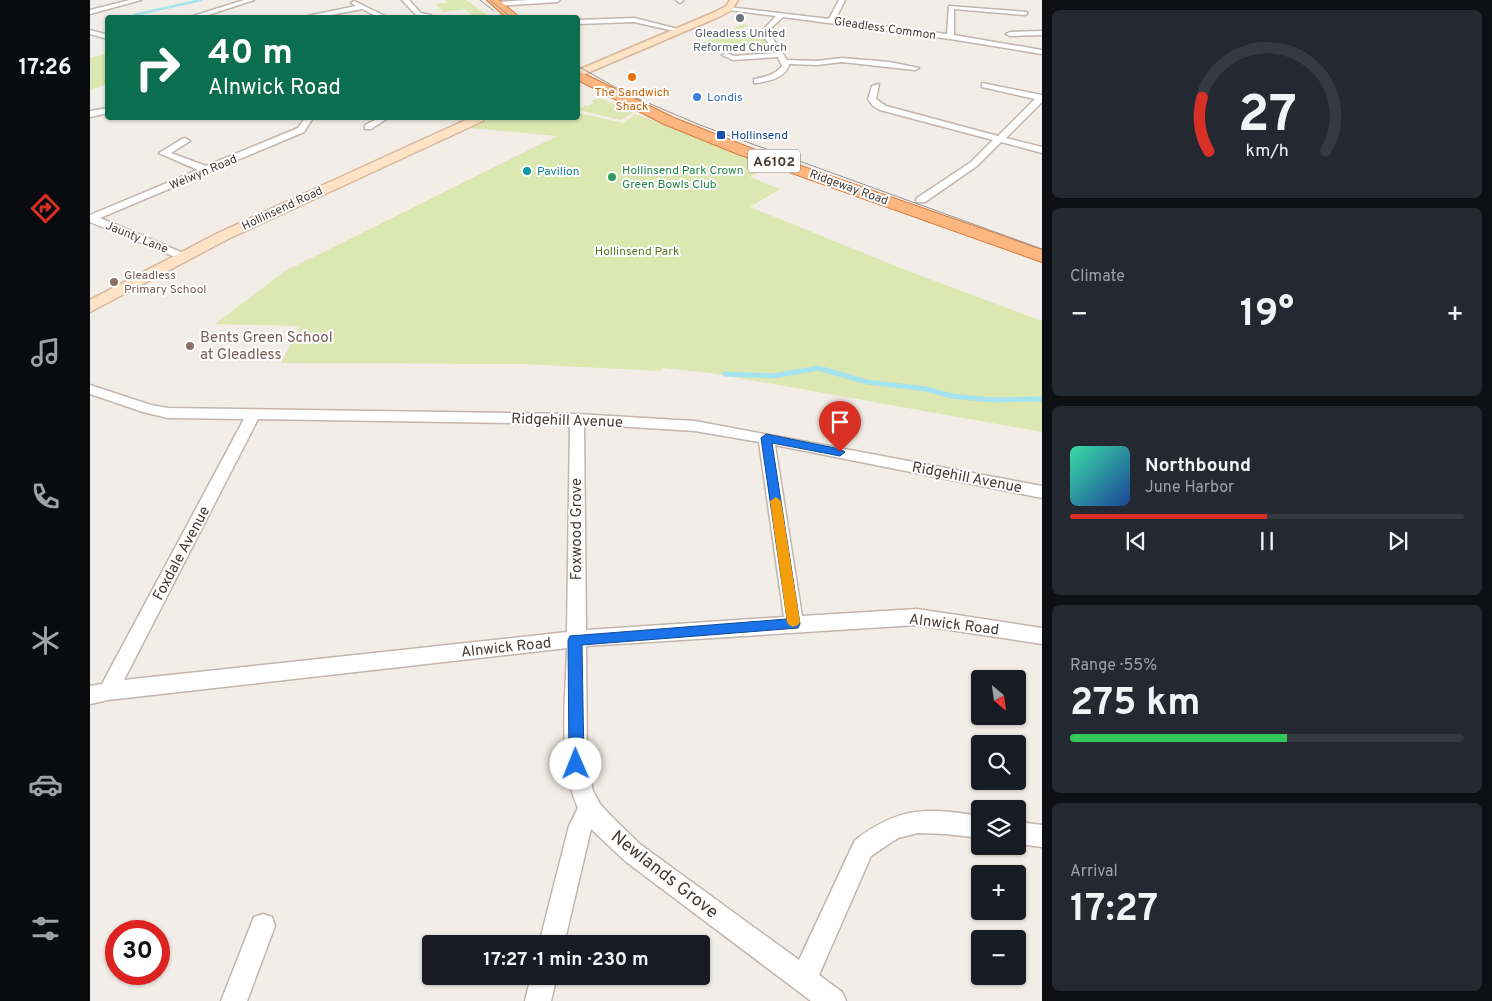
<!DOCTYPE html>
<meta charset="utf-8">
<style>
body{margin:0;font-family:Overpass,sans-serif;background:#242831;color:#f1f3f6;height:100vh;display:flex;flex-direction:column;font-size:19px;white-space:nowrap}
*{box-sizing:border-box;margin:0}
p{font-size:16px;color:#9ea1a6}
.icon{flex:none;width:28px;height:28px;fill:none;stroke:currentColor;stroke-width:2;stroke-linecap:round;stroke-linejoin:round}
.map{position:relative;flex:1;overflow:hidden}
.panel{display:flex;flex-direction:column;gap:10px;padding:10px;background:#0d0f14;width:450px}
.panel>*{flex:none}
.guide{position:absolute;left:15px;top:15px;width:475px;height:105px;border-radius:5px;box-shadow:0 1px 4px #0004;background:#0b6e4f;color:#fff;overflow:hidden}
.needle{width:32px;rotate:151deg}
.fabs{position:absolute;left:881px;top:670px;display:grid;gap:10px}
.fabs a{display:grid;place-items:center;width:55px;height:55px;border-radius:5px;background:#171b24;box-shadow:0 1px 4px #0004;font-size:25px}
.speed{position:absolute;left:15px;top:920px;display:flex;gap:10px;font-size:25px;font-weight:700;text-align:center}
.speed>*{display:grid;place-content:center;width:65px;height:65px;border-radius:50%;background:#171b24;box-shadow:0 1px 4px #0004;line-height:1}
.speed .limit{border:8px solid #d22;background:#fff;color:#111}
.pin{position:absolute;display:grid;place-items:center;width:42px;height:42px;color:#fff;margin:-51px -21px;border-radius:50% 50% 50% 0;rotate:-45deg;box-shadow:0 0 5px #0007}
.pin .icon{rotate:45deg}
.me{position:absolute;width:55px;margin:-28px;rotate:359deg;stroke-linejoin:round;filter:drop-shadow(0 0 4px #0008)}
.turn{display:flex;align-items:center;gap:18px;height:105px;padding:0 20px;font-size:22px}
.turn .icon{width:65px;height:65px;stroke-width:2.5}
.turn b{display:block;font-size:35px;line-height:42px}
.big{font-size:38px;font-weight:700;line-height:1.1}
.panel .tile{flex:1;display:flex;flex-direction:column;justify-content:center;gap:8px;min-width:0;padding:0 18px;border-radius:8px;background:#242831}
.panel .dial{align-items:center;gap:0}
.dial svg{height:130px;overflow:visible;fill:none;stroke:#363941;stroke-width:7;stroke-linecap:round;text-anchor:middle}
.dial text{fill:#f1f3f6;stroke:none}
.song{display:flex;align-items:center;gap:15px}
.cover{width:60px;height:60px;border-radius:8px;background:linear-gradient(135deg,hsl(160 70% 55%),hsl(220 70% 35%))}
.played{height:5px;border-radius:2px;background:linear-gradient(90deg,#d93025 50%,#363941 50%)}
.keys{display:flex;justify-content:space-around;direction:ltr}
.heat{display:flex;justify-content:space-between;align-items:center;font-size:28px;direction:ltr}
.charge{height:8px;border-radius:4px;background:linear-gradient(90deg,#34c759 55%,#363941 0)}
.trip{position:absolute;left:332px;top:935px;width:288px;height:50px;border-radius:5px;background:#171b24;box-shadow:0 1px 4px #0004;font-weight:700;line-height:50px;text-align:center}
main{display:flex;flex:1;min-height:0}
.tabs{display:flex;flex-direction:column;width:90px;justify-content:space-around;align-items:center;background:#090b0e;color:#9ea1a6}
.tabs .icon{width:35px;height:35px}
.tabs .current{color:#d93025}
.tabs b{font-size:22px;color:#f1f3f6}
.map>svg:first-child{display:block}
</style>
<main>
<nav class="tabs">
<b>17:26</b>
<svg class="icon current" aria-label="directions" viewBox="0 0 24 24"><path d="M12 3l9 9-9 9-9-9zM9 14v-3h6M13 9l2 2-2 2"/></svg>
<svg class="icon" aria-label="music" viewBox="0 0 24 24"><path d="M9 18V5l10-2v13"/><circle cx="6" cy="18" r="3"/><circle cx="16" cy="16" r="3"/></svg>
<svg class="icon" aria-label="phone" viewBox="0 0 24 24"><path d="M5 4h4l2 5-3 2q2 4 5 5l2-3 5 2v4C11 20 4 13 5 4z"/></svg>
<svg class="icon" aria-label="climate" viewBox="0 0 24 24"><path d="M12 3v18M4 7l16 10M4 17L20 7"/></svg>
<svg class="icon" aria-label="car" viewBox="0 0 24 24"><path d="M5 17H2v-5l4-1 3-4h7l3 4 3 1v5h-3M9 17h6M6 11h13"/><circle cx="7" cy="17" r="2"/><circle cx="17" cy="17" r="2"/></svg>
<svg class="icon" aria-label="filters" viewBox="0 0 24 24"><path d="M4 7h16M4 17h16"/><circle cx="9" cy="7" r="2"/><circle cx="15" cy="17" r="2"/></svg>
</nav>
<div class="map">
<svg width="952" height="1001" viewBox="0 0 952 1001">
<rect width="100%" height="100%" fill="#f3ede7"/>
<g fill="#dce7b1">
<path d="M355,0H376L400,17H353L382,15L375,9L353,12L346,4L358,3Z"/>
<path d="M654,24L659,25L639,34L655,38L667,32L662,30H673L672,37L677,44L605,46Z"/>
<path d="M17,54V84L0,90V58Z"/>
<path d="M509,98L544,112L531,120L488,110L495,105L499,106L504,102L501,101Z"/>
<path d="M488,113L533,123L546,114L683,166L660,177L690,189L660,207L813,269L952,321V432L621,373L573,368L570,371L434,364L191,363L210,326L125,324L195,271L467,136L379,128L402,118H488Z"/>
</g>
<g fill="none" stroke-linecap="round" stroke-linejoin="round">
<path stroke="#a5e3ef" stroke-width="2.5" d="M44,15L111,0"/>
<path stroke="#a5e3ef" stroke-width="5" d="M635,374L684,376L728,368L777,382L836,389L862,396L901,400L952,399"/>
<defs>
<g id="minor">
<path d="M40,0H51L0,14V10Z"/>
<path d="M154,0H164L109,18H97Z"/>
<path d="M312,0H319L331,13L341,15L338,17L327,16Z"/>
<path d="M439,0H470L467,2L408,6L405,4L408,2Z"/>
<path d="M586,0H592L593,1L590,3Z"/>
<path d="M749,0H755L745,20L857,34L859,6L937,12V14L935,15L864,9V35L952,50V54L860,39L693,17L680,29L681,36L697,60L727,61L752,58L799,62L829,68L825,70L752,62L727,65L699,64C696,78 679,81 667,83H664V79C675,77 685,75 692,66L688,57L643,60L632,55L636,53L644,56L686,53L673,36L674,29L686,16L639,10L637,9V7L739,19Z"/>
<path d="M264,1L299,18H290L272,9L225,18H208L266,6L261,3Z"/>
<path d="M544,18L592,30L589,32L544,22L488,24V20Z"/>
<path d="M0,30L18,35V39L0,34Z"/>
<path d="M952,31V35L920,36L916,34L920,32Z"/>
<path d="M892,83L952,95V102L916,138L952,147V153L911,142L887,166L835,202H827L826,200L827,198L881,162L903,140L790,110L783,106L778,99L782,86L789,84L786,99L796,106L908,136L945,99L892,87Z"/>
<path d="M18,108V113L0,117V111Z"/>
<path d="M215,118H223L214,132L10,218L98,255L100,257L98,259H90L0,222V215L108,170L69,153L92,139L95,138L100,141L81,153L116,166L208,128Z"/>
<path d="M289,118H298L281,129H275V125Z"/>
<path d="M0,385L61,405L78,408L487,414L605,421L952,486V498L685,445L712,616L827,609L952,628V644L827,625L496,646L497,764L503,791L510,804L523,818L551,845L709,960L765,840C811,806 836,808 890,816V838L856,834L828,833L808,838L781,856L729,975L752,992L756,1001H721L535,861L501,829L474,944H449L479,826L488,808C467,762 476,698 477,648L18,700L0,704V686L12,684L154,419L78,418L53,412L0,394ZM168,419L480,424L477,632L34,680ZM494,424L605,431L669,442L694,617L496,630Z"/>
<path d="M928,822L952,825V847L928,844Z"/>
<path d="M173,914L182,917L185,926L157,1001H131L164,917Z"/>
<path d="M441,976H467L461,1001H435Z"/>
</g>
<g id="secondary">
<path d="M640,0H648L642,10L631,16L488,77V70L625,12L636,6Z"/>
<path d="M380,118H395L393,121L138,239L0,312V300L128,233Z"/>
</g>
<g id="trunk">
<path d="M397,0H409L430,18H417Z"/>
<path d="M488,71L584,118L660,148L952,250V262L648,154L574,124L488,80Z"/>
</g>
</defs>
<use href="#minor" stroke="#c2b5ad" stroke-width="3"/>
<use href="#secondary" stroke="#d6b79a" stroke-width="3"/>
<use href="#trunk" stroke="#db783a" stroke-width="2"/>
<use href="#minor" fill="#fff" fill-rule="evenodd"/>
<use href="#secondary" fill="#fee3c7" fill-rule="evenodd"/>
<use href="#trunk" fill="#fcb781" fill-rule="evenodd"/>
<g stroke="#969696" stroke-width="1">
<path d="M390,0L404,11"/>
<path d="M400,0L422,18"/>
<path d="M488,66L537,94L610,125L952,249"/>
</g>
</g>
<path fill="#1a73e8" stroke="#114b97" d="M676,434L750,449L755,452L750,456L682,443L710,624L708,628L492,645L494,764L492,769L486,771L481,769L479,764L478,640L480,636L697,619L671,438Z"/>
<path fill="#f59e0b" d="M686,497L691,501L710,622L708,625L703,627L699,625L697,622L680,501Z"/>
<circle fill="#6b7280" stroke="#fff" stroke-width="2" cx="650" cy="18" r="5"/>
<circle fill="#e8710a" stroke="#fff" stroke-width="2" cx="542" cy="77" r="5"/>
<circle fill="#3f7fe0" stroke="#fff" stroke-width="2" cx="607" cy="97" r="5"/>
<rect fill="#1a4fb4" stroke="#fff" stroke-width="2" x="626" y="130" width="10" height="10" rx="2.5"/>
<circle fill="#0f9aa8" stroke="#fff" stroke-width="2" cx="437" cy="171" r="5"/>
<circle fill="#2e9e5b" stroke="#fff" stroke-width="2" cx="522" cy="177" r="5"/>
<g fill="#8d6e63" stroke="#fff" stroke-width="2">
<circle cx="24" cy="282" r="5"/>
<circle cx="100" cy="346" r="5"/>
</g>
<g text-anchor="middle" stroke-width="4" stroke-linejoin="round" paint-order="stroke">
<g font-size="12" fill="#463c36" stroke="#fff">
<text transform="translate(795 28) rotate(8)" y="4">Gleadless Common</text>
<text transform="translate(113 172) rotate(-23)" y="4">Welwyn Road</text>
<text transform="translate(759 187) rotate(20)" y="4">Ridgeway Road</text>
<text transform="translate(192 208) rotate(-25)" y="4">Hollinsend Road</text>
<text transform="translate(47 237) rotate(22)" y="4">Jaunty Lane</text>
</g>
<g font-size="12" fill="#5b616d" stroke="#fff">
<text x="650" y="37">Gleadless United<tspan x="650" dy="14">Reformed Church</tspan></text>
</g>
<g font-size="12" fill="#c56008" stroke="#fff">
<text x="542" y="96">The Sandwich<tspan x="542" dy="14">Shack</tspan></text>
</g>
<g font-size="12" fill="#366cbe" stroke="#fff" text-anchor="start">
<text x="617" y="101">Londis</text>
</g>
<g font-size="12" fill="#164399" stroke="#fff" text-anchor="start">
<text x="641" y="139">Hollinsend</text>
</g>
<g font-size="12" fill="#27864d" stroke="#fff" text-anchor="start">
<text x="532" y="174">Hollinsend Park Crown<tspan x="532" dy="14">Green Bowls Club</tspan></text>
</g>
<g font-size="12" fill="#0d838f" stroke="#fff" text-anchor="start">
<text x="447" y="175">Pavilion</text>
</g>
<g font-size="12" fill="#5b782a" stroke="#fff">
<text x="547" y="255">Hollinsend Park</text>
</g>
<g font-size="12" fill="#785e54" stroke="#fff" text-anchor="start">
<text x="34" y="279">Gleadless<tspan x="34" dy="14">Primary School</tspan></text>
</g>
<rect fill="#fff" stroke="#7e7672" stroke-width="1" x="658" y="149.5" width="52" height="23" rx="4"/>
<g font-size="14" font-weight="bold" fill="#463c36">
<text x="684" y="166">A6102</text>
</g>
<g font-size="15" fill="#785e54" stroke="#fff" text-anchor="start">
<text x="110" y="342">Bents Green School<tspan x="110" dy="17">at Gleadless</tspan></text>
</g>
<g font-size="15" fill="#463c36" stroke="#fff">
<text transform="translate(477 420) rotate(2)" y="5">Ridgehill Avenue</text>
<text transform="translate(877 477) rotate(11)" y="5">Ridgehill Avenue</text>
<text transform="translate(486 529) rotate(-90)" y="5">Foxwood Grove</text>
<text transform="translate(91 553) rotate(-62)" y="5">Foxdale Avenue</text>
<text transform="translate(864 624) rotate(7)" y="5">Alnwick Road</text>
<text transform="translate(416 647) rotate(-6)" y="5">Alnwick Road</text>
</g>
<g font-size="18" fill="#463c36" stroke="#fff">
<text transform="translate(575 874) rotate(38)" y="6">Newlands Grove</text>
</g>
</g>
</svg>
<div class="fabs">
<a><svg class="needle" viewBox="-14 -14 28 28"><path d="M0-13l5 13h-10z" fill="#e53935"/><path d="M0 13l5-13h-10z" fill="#9ea1a6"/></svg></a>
<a><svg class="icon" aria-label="search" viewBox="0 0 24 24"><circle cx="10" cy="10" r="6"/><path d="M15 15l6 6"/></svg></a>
<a><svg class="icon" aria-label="layers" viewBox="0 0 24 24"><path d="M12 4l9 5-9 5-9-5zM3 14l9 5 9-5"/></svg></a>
<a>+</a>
<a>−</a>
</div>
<div class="speed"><div class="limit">30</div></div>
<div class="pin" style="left:750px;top:452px;background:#d93025"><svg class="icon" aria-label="arrive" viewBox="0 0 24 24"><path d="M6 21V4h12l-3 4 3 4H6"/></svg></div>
<svg class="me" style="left:486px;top:764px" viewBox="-20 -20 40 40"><circle r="19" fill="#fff"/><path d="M0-13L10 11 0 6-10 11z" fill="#1a73e8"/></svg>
<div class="trip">17:27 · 1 min · 230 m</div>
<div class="guide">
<div class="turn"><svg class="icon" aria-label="right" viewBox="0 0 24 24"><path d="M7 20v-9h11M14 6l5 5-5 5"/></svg><div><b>40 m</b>Alnwick Road</div></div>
</div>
</div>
<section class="panel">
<div class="tile dial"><svg viewBox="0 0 100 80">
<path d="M14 69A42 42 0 1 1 86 69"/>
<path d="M14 69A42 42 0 0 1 10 36" stroke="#d93025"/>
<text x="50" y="56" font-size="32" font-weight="700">27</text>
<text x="50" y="72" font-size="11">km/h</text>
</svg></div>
<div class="tile"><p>Climate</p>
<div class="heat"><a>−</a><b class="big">19°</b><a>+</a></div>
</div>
<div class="tile">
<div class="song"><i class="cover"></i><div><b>Northbound</b><p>June Harbor</p></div></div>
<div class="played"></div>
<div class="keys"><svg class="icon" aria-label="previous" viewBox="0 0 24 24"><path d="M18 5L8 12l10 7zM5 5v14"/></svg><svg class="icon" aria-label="pause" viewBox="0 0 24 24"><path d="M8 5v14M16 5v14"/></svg><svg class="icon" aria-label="next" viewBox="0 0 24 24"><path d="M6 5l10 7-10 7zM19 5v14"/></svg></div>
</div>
<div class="tile"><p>Range · 55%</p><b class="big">275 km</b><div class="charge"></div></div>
<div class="tile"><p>Arrival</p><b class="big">17:27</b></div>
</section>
</main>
